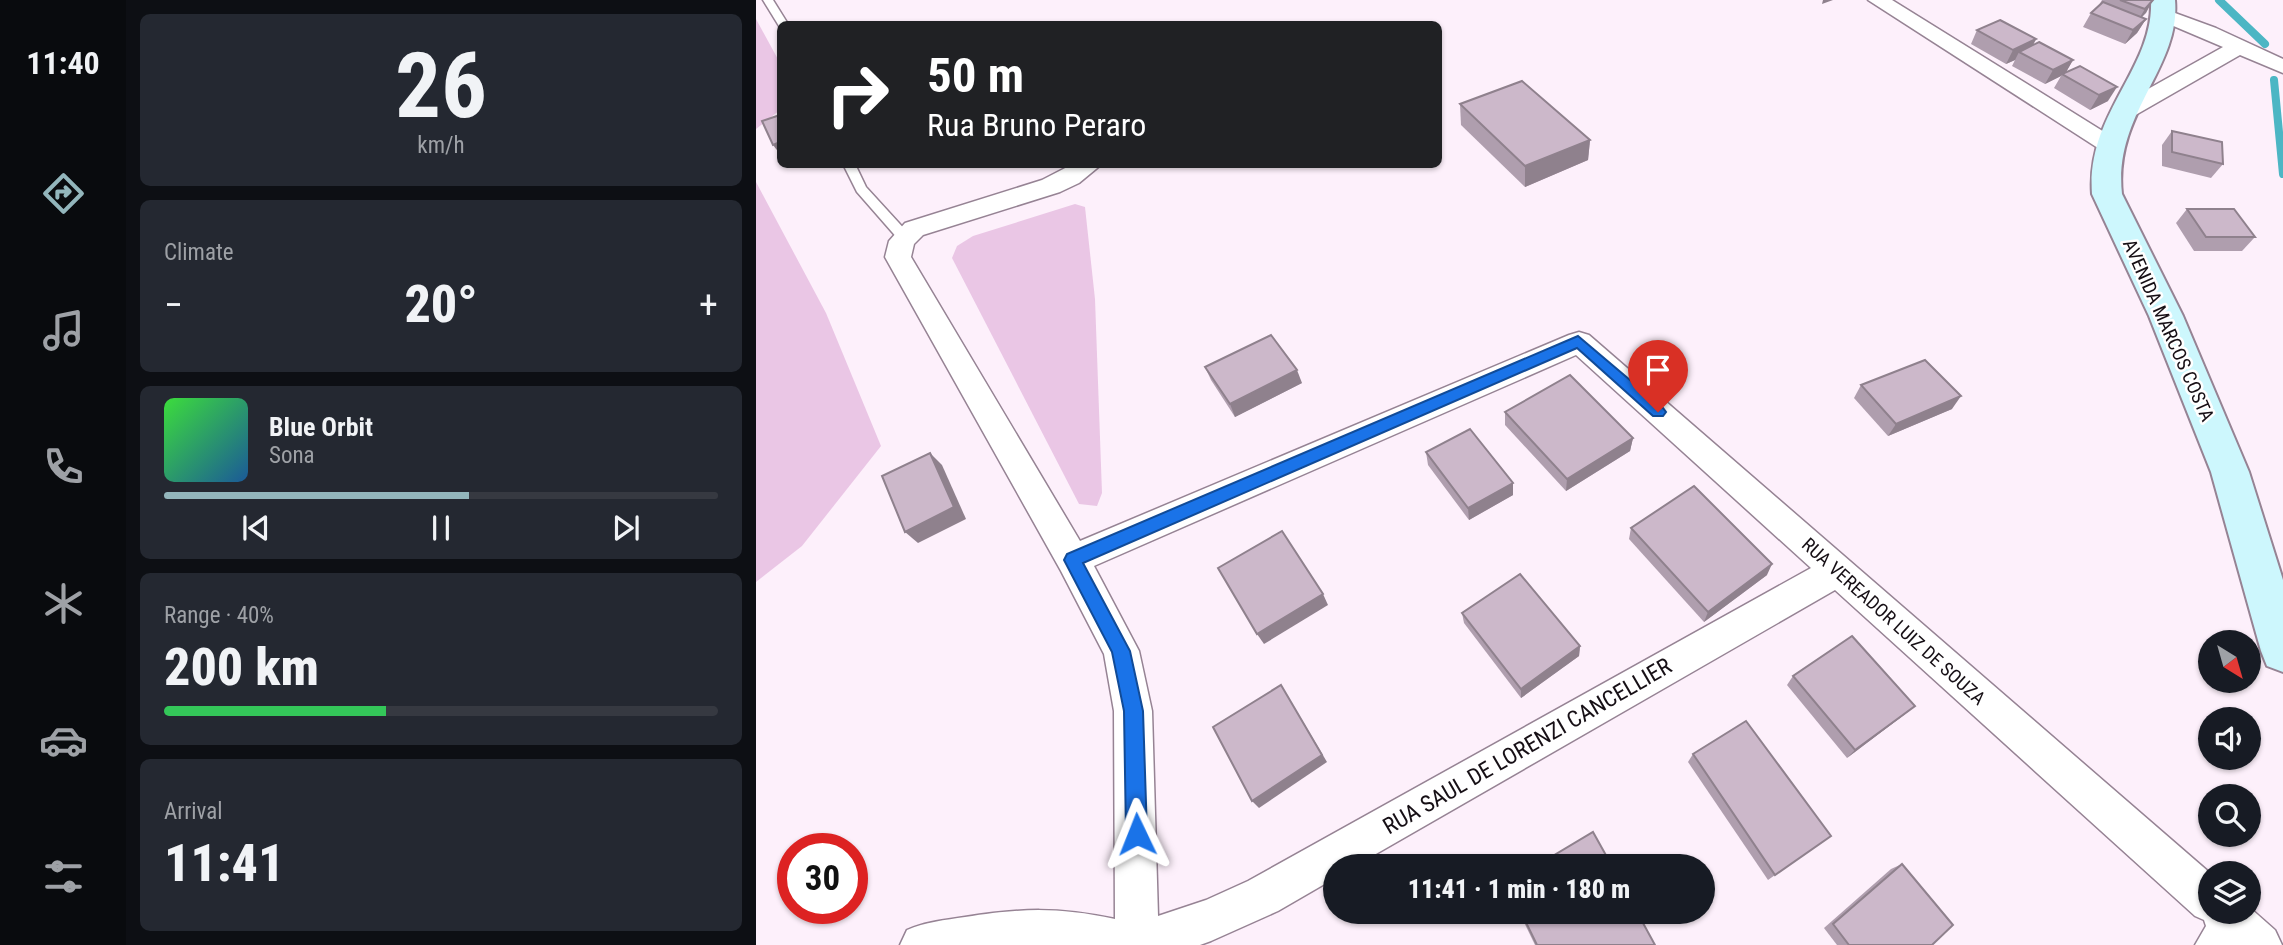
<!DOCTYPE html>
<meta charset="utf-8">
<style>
body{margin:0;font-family:"Roboto Condensed",sans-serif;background:#242831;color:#f1f3f6;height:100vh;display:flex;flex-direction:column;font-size:26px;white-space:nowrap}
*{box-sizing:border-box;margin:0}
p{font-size:23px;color:#9ea1a6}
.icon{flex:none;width:38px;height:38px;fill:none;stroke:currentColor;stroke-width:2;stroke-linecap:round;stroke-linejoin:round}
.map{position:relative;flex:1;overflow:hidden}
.panel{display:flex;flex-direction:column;gap:14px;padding:14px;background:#0d0f14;width:630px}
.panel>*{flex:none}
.guide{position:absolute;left:21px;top:21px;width:665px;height:147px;border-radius:10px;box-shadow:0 2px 5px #0004;background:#202124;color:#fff;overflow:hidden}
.needle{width:46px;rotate:143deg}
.tools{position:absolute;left:1442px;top:630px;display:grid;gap:14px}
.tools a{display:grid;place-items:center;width:63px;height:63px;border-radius:50%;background:#171b24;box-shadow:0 2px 5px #0004;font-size:35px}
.speed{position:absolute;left:21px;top:833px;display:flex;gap:14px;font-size:35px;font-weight:700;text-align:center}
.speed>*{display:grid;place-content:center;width:91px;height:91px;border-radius:50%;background:#171b24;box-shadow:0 2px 5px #0004;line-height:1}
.speed .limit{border:10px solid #d22;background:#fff;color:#111}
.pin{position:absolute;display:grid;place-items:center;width:60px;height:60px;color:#fff;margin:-72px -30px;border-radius:50% 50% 50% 0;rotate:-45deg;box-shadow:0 0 7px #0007}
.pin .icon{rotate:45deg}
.me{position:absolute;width:77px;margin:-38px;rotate:358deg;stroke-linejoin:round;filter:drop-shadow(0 0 5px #0008)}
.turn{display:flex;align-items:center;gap:24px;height:147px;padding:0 35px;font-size:32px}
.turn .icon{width:91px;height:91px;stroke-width:2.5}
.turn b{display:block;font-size:49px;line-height:60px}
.big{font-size:52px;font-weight:800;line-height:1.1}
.panel .card{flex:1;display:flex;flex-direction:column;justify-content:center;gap:10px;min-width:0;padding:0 24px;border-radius:10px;background:#242831}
.panel .dial{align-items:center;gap:0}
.dial b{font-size:91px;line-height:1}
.song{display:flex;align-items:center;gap:21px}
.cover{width:84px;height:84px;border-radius:10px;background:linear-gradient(135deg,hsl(120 70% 55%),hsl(210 70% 35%))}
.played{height:7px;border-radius:4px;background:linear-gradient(90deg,#93b6bc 55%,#363941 55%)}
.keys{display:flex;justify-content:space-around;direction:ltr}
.heat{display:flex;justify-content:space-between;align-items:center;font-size:38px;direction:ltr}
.charge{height:10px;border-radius:5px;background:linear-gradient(90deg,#34c759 40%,#363941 0)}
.trip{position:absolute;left:567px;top:854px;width:392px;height:70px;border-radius:35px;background:#171b24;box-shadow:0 2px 5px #0004;font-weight:800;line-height:70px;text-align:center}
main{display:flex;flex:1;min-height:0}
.tab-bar{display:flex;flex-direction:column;width:126px;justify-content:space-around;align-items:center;background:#090b0e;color:#9ea1a6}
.tab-bar .icon{width:49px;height:49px}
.tab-bar .selected{color:#93b6bc}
.tab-bar b{font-size:32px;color:#f1f3f6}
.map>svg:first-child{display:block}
</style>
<main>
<nav class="tab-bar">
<b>11:40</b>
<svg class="icon selected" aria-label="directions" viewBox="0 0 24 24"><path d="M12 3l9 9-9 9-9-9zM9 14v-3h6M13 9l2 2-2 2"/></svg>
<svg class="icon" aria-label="music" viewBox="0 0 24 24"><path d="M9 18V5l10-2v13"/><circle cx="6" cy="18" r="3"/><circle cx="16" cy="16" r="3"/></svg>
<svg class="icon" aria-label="phone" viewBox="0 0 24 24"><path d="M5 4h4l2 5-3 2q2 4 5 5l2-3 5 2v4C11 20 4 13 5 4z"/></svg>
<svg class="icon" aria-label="climate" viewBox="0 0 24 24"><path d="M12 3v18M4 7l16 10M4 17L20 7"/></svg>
<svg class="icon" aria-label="car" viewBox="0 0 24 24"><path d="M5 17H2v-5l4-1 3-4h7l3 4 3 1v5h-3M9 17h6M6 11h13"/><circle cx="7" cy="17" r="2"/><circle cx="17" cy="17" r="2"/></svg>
<svg class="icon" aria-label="filters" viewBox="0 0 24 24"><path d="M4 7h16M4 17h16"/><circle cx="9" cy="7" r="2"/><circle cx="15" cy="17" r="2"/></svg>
</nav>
<section class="panel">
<div class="card dial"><b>26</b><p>km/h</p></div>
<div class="card"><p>Climate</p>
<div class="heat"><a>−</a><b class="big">20°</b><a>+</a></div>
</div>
<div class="card">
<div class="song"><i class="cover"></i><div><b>Blue Orbit</b><p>Sona</p></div></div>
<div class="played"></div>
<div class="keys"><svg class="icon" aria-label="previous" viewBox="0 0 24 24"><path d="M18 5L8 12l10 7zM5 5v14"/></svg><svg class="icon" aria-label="pause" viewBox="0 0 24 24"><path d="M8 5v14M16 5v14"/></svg><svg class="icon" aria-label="next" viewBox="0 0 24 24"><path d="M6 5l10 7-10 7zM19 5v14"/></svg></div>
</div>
<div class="card"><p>Range · 40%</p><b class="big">200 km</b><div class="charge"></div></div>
<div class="card"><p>Arrival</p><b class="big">11:41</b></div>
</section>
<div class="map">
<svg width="1527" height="945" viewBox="0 0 1527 945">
<rect width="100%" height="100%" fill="#fdf0fb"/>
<g fill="#eac6e5">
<path d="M0,19L24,63V110L0,129Z"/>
<path d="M0,182L70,313L125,446L46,546L0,582Z"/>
<path d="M319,204L329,207L339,299L346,493L341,506L323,504L196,258L201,246L217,236Z"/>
</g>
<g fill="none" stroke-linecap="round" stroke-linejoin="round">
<g stroke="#4cb6c4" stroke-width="8">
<path d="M1463,0L1509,44"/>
<path d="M1518,80L1527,174"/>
</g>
<defs>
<g id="lane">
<path d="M7,0H17L32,24L23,26Z"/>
<path d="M87,164H99L110,187L153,234V240H143L101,192Z"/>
</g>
<g id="street">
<path d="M1112,0H1136L1361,140L1365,145L1361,150H1345Z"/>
<path d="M1408,9L1460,28L1527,59V73L1484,55L1376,117H1360L1357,112L1360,107L1467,47L1401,19L1398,15L1401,11Z"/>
<path d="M317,164H346L323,183L304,192L167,235L158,244L155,257L324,541L813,335L823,332L833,335L1454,873V912H1493V907L1519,930L1526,945H1439L1450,926L1448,920L1439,916L1079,590L599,866H579V878L522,911L455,941L444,945H144L151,930C169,922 189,920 209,917C266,908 302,907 359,919L358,711L348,654L305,571L129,257L133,241L149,223L286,180ZM820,355L1055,568L492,881L450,900L402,916L396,711L383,651L338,566Z"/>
</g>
<path id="secondary" d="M1395,0H1419C1425,68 1357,113 1366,194L1427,316L1493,472L1527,580V672L1511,666L1505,651L1455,472L1393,316L1336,194C1330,113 1398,69 1395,0Z"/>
</defs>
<use href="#lane" stroke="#968394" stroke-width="3"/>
<use href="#street" stroke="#968394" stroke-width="3"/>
<use href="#secondary" stroke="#968394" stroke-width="4"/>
<use href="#lane" fill="#fff" fill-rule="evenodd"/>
<use href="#street" fill="#fff" fill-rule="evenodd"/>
<use href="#secondary" fill="#cdf7fd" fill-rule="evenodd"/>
</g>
<g fill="#af9eae">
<path d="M1346,0H1397L1386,17L1390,19L1381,33L1369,44L1327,27L1335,13L1342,7Z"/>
<path d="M1221,30L1280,39L1277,45L1317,60L1310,72L1352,101L1334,110L1298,88L1305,76L1289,84L1256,66L1259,60L1250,64L1215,44Z"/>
<path d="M704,104L834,140L832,160L769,187L705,125Z"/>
<path d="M1416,131L1467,164L1455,178L1406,166V145Z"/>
<path d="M1431,209L1499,237L1486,251H1438L1420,223Z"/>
<path d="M449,367L546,383L479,417L455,380Z"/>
<path d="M1105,385L1196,409L1132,436L1098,398Z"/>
<path d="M749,412L877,438L874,451L810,491L749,425Z"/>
<path d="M670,452L757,483V495L713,520L672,465Z"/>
<path d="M875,528L1011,575L948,622L873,539Z"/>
<path d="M706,613L824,646L823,656L765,698L708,623Z"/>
<path d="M1037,676L1149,714L1091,758L1031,685Z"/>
<path d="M937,754L1075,836L1012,880L932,762Z"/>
<path d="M1146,864L1176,945H1081L1068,928L1135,869Z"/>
<path d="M763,912H881L899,945H779Z"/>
</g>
<g fill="#8f818d">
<path d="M1067,0H1077L1066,4Z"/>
<path d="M1397,0L1390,13L1381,22L1389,9Z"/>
<path d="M1390,19L1381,33L1369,44L1377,30Z"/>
<path d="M1280,39L1273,53L1263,52L1259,60L1250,64L1257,50Z"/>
<path d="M1317,60L1309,74H1306L1305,76L1289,84L1297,70Z"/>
<path d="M1361,87L1352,101L1334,110L1343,95Z"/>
<path d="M834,140L832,160L769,187V166Z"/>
<path d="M24,142V154L17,145Z"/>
<path d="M541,370L546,383L479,417L474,404Z"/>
<path d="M1205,396L1196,409L1132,436L1140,424Z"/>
<path d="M877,438L874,451L810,491L811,479Z"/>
<path d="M174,453L186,465L210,519L162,543L149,532Z"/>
<path d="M757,483V495L713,520L712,508Z"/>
<path d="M1016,564L1011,575L948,622L952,612Z"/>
<path d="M567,594L572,605L508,644L501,634Z"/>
<path d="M824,646L823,656L765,698V689Z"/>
<path d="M525,685L571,762L503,808L496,801Z"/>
<path d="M1159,706L1149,714L1091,758L1099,750Z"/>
</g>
<g fill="#ccb8ca" stroke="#8f818d" stroke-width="2">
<path d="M1364,0H1397L1389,9Z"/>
<path d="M1347,2L1390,19L1377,30L1335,13Z"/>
<path d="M1244,20L1280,39L1257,50L1221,30Z"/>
<path d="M1283,42L1317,60L1297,70L1263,52Z"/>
<path d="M1324,66L1361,87L1343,95L1306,74Z"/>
<path d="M766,81L834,140L769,166L704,104Z"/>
<path d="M24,115V142L17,145L6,121Z"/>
<path d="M1416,131L1466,142L1467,164L1416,152Z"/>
<path d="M1431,209H1478L1499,237H1450Z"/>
<path d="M515,335L541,370L474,404L449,367Z"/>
<path d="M1169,360L1205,396L1140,424L1105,385Z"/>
<path d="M814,375L877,438L811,479L749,412Z"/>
<path d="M714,429L757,483L712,508L670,452Z"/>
<path d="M174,453L198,507L149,532L126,476Z"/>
<path d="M938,486L1016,564L952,612L875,528Z"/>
<path d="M526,531L567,594L501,634L462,568Z"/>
<path d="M764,574L824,646L765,689L706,613Z"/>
<path d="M1096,636L1159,706L1099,750L1037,676Z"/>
<path d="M525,685L566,755L496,801L457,727Z"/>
<path d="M990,721L1075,836L1019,875L937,754Z"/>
<path d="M837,832L856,866H780Z"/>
<path d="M1146,864L1197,925L1176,945H1093L1077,924Z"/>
<path d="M765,912H881L899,945H781Z"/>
</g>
<path fill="#1a73e8" stroke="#114b97" stroke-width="2" d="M822,336L907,408L910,412L907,416H897L821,348L327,563L374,651L387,711L391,834L388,841L381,844L373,841L370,834L368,711L356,652L308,560L311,554Z"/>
<g text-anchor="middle" stroke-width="5" stroke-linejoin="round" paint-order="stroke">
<g font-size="19" fill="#160f15" stroke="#fff">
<text transform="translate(1413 330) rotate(66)" y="7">AVENIDA MARCOS COSTA</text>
<text transform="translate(1138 621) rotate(42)" y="7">RUA VEREADOR LUIZ DE SOUZA</text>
</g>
<g font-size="23" fill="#160f15" stroke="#fff">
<text transform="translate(771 746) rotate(-30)" y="8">RUA SAUL DE LORENZI CANCELLIER</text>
</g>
</g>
</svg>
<div class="tools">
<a><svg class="needle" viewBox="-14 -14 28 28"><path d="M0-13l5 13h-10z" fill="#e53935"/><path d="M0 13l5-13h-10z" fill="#9ea1a6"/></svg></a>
<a><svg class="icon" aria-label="sound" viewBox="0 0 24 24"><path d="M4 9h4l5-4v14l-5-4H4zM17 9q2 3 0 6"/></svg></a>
<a><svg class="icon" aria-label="search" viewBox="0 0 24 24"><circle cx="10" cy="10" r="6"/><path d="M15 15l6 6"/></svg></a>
<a><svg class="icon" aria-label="layers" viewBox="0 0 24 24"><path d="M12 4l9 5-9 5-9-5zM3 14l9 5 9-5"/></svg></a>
</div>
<div class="speed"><div class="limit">30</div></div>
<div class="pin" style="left:902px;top:412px;background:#d93025"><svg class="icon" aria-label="arrive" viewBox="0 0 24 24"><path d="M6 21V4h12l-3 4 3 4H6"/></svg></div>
<svg class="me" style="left:381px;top:834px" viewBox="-20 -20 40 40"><path d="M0-17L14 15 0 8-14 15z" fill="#1a73e8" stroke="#fff" stroke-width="4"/></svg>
<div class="trip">11:41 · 1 min · 180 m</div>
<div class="guide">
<div class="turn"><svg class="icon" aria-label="right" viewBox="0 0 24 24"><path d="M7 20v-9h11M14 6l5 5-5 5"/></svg><div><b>50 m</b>Rua Bruno Peraro</div></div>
</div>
</div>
</main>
